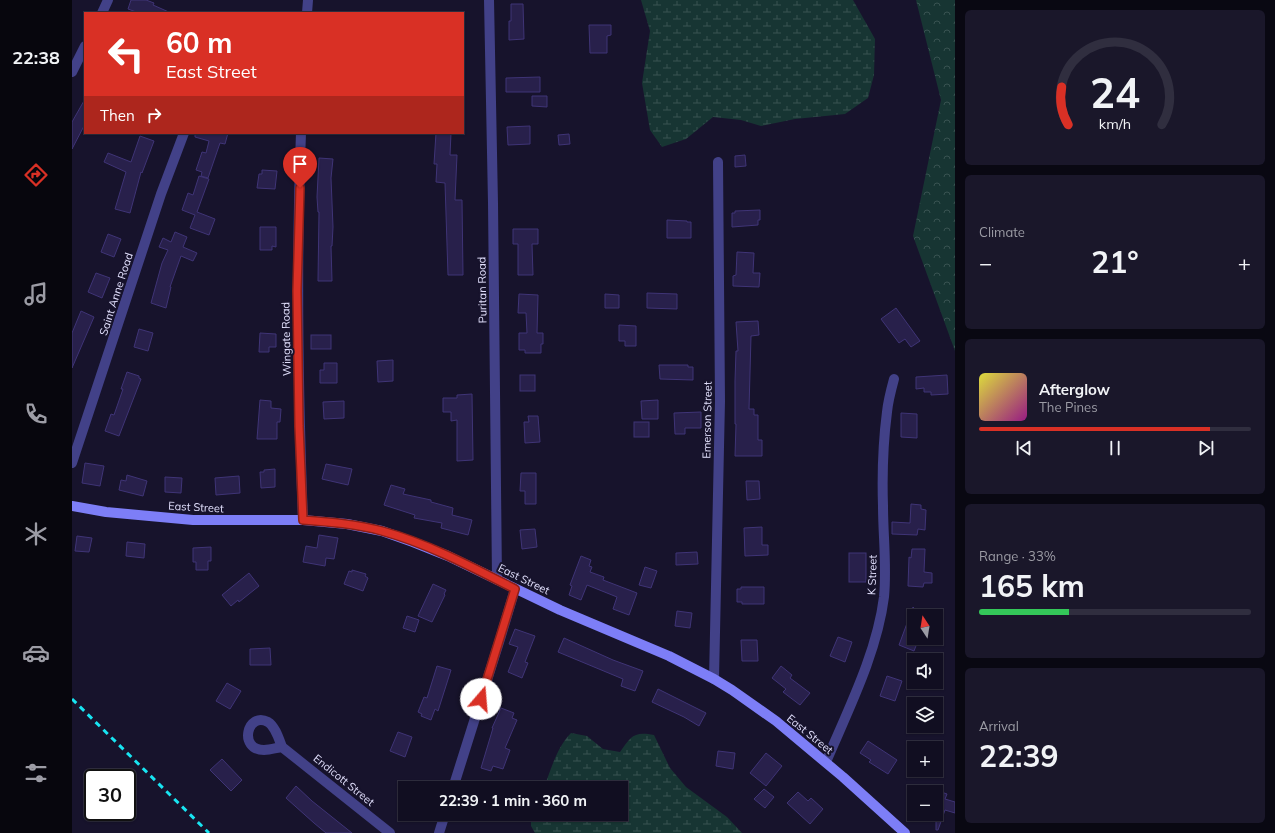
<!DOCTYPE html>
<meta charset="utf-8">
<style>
body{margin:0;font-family:Mulish,sans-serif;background:#1a172a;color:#f1f3f6;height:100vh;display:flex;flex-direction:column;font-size:15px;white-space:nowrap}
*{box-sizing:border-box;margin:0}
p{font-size:13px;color:#9c9ca5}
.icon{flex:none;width:22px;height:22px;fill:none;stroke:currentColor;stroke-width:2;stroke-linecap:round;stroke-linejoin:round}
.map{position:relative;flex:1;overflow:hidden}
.side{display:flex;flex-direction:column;gap:10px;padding:10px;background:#090812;width:320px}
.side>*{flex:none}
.top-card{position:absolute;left:12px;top:12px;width:380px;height:122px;border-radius:0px;box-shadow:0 1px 3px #0004,0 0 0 1px #302e3f;background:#d93025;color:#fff;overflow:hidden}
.needle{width:26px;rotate:348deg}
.controls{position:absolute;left:835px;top:609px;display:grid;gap:8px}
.controls a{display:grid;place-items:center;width:36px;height:36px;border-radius:0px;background:#110e21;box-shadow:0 1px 3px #0004,0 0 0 1px #302e3f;font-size:20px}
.speed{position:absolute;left:12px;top:769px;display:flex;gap:8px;font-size:20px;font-weight:700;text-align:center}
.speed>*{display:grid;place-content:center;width:52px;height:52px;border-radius:50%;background:#110e21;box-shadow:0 1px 3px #0004,0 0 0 1px #302e3f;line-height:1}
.speed .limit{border:2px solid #111;border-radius:6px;background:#fff;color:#111}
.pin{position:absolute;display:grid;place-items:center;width:34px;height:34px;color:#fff;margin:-41px -17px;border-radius:50% 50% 50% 0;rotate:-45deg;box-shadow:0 0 4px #0007}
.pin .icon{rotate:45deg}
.me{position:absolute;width:44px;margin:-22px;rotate:18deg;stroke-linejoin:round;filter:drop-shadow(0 0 3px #0008)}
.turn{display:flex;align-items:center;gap:14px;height:84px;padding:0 16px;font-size:18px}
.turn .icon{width:52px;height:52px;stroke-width:2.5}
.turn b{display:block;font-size:28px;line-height:34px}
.then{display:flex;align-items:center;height:38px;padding:0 16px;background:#0003;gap:8px;font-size:15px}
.big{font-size:30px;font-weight:700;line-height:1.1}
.side .tile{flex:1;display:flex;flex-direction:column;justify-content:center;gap:6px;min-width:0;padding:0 14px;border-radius:6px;background:#1a172a}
.side .dial{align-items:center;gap:0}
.dial svg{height:104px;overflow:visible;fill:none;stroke:#302e3f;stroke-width:7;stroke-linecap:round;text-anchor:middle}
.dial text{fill:#f1f3f6;stroke:none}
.song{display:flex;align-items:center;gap:12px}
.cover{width:48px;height:48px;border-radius:6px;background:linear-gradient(135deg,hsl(60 70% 55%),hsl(310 70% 35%))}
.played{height:4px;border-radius:2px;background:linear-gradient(90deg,#d93025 85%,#302e3f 85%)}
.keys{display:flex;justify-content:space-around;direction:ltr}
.heat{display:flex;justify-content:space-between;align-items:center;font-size:22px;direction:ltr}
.charge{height:6px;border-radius:3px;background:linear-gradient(90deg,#34c759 33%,#302e3f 0)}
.trip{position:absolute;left:326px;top:781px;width:230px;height:40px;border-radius:0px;background:#110e21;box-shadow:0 1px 3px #0004,0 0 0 1px #302e3f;font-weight:700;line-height:40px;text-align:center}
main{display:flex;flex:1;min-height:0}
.tab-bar{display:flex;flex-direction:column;width:72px;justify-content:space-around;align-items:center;background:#07060d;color:#9c9ca5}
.tab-bar .icon{width:28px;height:28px}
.tab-bar .current{color:#d93025}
.tab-bar b{font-size:18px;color:#f1f3f6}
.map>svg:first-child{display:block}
</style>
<main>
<nav class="tab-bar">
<b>22:38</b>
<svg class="icon current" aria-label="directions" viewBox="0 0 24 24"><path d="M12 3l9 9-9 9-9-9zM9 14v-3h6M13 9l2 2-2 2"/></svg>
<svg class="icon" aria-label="music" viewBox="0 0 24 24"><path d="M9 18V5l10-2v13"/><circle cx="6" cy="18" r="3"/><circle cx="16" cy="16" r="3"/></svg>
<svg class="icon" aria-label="phone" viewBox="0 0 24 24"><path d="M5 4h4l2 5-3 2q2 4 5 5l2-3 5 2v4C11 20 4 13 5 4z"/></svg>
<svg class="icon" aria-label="climate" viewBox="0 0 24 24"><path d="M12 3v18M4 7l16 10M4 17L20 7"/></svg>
<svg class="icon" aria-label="car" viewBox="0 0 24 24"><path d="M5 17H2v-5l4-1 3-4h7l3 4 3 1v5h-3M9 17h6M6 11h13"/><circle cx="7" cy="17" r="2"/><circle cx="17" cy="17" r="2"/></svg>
<svg class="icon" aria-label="filters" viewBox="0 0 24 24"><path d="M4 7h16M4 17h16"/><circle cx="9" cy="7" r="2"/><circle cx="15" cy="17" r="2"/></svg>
</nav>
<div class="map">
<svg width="883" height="833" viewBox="0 0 883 833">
<defs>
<pattern id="forest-crowns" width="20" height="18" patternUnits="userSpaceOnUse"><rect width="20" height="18" fill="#173533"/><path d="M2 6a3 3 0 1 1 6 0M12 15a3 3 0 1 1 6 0" fill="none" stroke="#385251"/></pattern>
<pattern id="wetland-marsh" width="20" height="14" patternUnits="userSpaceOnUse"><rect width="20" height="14" fill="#173533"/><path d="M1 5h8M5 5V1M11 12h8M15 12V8" fill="none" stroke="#385251"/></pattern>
</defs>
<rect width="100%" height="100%" fill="#17132c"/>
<path fill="url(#forest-crowns)" d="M844,0H883V351L841,236L869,100Z"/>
<g fill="url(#wetland-marsh)">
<path d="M569,0H781L803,39L802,75L796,98L773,114L723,119L689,126L669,120L641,117L614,139L590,147L578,130L570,83L578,31Z"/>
<path d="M499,733L515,736L531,749L548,752C559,737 561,731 582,735L598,768L614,787L655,817L670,833H463L459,826V814H549V788H472C479,769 485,747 499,733Z"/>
</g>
<g fill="#28204b" stroke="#3f3476">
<path d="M59,0H74L82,3L81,5L99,13H67L56,9Z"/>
<path d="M439,4H451L452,39L437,40V21H439Z"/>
<path d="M517,25H539V35L535,36V53H518Z"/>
<path d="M468,77V92H434V78Z"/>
<path d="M460,96H475V107L460,106Z"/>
<path d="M13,99V124L0,149V122Z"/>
<path d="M458,126V144L436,145L435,127Z"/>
<path d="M123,133H156L153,144L148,143L136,178L129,176L130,172L124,170L130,152L134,153L137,141L123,137Z"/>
<path d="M364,133H379L378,155H385L383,200H390L391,275H376L373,183L364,182L365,164H362Z"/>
<path d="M497,134L498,144L487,145L486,135Z"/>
<path d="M68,136L82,141L70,173L69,172L58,213L43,209L54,172L32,162L36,153L59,162Z"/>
<path d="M673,155L674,166L663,167V156Z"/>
<path d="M247,158L261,159L259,178L261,227L260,246H259L260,281H246L247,212H246L245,197Z"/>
<path d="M190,170L205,171L203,189L185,188L187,174H190Z"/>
<path d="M127,176L137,179L125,212L143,219L137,235L118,228L123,215L110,210L116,193L121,195Z"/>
<path d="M688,210V220H686V225L660,227V213H663V211Z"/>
<path d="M595,220L615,221V222H619V238H595Z"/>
<path d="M188,227H204V247L200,246V250H188Z"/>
<path d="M441,229H466V244H460L461,275H446V244H441Z"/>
<path d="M103,232L115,237L111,247L125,253L121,261L109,256L98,287H99L94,308L79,303L90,263L96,250L87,247L91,238L99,242Z"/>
<path d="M36,234L49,239L42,257L29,252Z"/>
<path d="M665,252L682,253L681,273H688L687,287L661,286V276L664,275Z"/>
<path d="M24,273L38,278L30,298L16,292Z"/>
<path d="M575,293L605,294V309L575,308Z"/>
<path d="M447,294L466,295L465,333H471V344H469V353H453V350H447V333H455L454,313H446Z"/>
<path d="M533,294L547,295V308H533Z"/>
<path d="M824,308L848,341L839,347L833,339L827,343L809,319Z"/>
<path d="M9,311L22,317L0,368V333Z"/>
<path d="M686,321L687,335L679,336L677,409H682V415H686V440H690V456H663L664,424H663V381L664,351H666L664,322Z"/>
<path d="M547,325L564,326V346H553V341H547Z"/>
<path d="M67,329L81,333L76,351L62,347Z"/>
<path d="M188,333L204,334V347H197V352H187Z"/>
<rect x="239" y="335" width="20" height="14"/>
<path d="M321,360V381L306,382L305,361Z"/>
<path d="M252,363H265V383H248V370H252Z"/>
<path d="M587,365H616V367H621V380L588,379Z"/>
<path d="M55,372L67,376V378L69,379L47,436L33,431L39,414L42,415L51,389H49Z"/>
<rect x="448" y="375" width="15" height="16"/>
<path d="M875,375L876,394L859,395V392H852V388L844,389V377Z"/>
<path d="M400,394L401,460L385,461V420L379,421V412H371V398H385V395Z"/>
<path d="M188,400L199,401V408L209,409L208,422H205V439H185Z"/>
<path d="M586,400V419H570L569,401Z"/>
<path d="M272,401V418L252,419L251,402Z"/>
<path d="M629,412V428H613V434H603L602,413Z"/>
<path d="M829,413L845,414V438L829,437Z"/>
<path d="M456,416H466L468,442L453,443L452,422H457Z"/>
<rect x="562" y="422" width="15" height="15"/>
<path d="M13,463L32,466L28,486L10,483Z"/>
<path d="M254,464L280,469L276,485L250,479Z"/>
<path d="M203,469V487L189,488L188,472H192V470Z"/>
<path d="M449,473H464V504H453V491H448Z"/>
<path d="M55,475L75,481L71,496L47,490L49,480L54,481Z"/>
<path d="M167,476L168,493L144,495L143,478Z"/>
<path d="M93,477L110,478L109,493L93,492Z"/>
<path d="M674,481H687L688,499L675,500Z"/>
<path d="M319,485L333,489L331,494L359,500V502L381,508L380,515L400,520L396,535L369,528L370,523L342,518L343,515L312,505Z"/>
<path d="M839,504L849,505V509L854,510L853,530L846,529L845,535L820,534V522L838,523Z"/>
<path d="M690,527V545H696V555L673,556L672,528Z"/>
<path d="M463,529L465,547L450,549L448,530Z"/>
<path d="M247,535L266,538L262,559L254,558L253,566L231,562L234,546L245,548Z"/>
<path d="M5,536L20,538L17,552L3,551Z"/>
<path d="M55,542L73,544L72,558L54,556Z"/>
<path d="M139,547V561H136V570H124V562H121V548Z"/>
<path d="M840,549H853L852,572L860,573V583H852L851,587L836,586L837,557L839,558Z"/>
<path d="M625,552L626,564L604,565V553Z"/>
<rect x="777" y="553" width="17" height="29"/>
<path d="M509,556L519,560L517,566L520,567L518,572L532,577L531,580L565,593L557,615L541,609L545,597L515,585L509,600L497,595L500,586L498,585Z"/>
<path d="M573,567L585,571L579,588L567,585Z"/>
<path d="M280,570L294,574L293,576L296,578L291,591L272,584L277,571L280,572Z"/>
<path d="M177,573L187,586L167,602L166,600L159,606L150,595Z"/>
<path d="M361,584L374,590L372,594L373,595L360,622L346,616Z"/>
<path d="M669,587H692V604H670V602H665V589H669Z"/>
<path d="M841,607L842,608V638H847L842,651L827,645Z"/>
<path d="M605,611L620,613L618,628L603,626Z"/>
<path d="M335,616L347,620L343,632L331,628Z"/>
<path d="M443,629L463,636L453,662L456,663L450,678L436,672L446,647L437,644Z"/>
<path d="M766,637L780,642L773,662L758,656Z"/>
<path d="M492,638L541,660L571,671L563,691L549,686L551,679L486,652Z"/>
<path d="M669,640H685L686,661H670Z"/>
<path d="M198,648L199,665H178V649Z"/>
<path d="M365,666L379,670L366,711L363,709L359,720L349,716L350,714L346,712L352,697L355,698Z"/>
<path d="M709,666L720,675L718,678L738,693L728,705L711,692L714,689L700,678Z"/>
<path d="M815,676L830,681L823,701L808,696Z"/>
<path d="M155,683L169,691L158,709L144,701Z"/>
<path d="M586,689L634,713L627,726L612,717L580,702Z"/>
<path d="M429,708L442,713L440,718L445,720L433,748L438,750L431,769L421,766L419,771L409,768L421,728H420Z"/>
<path d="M326,732L340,737L333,757L318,751Z"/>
<path d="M796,741L825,760L816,774L797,762L799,760L788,753Z"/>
<path d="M646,751L663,753L661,769L644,766Z"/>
<path d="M694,753L710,766L694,786L678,773Z"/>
<path d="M150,759L170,780L159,791L138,770Z"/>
<path d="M224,786L240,801L280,833H254L242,823L214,798Z"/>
<path d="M692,789L702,797L693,808L682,799Z"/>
<path d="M864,790L875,794L873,799L883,802V813L873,810L866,830H864Z"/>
<path d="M726,792L736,801L739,798L751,809L738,824L715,803Z"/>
</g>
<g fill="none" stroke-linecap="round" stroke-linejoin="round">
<g stroke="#424188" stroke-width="10">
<path d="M417,0L421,203L425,580"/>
<path d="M30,13L36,0"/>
<path d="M235,13L236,0"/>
<path d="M0,72L13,46"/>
<path d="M229,133C224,262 226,391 231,520"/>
<path d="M0,463L89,194L112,133"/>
<path d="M642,679L648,401L646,162"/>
<path d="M210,747C204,748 198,750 192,750C166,750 175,711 196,722C203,726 207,739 210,747L318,833"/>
<path d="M754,762C776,710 805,653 812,597C815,566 811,536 811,506C810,475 811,443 815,412C816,401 819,390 822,379"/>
<path d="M381,788L428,639L443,589"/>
<path d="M367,833L373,814"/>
</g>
<path stroke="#7d7ef7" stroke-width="10" d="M0,506L34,512L121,520H231L275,524L310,531L341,542L376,556L488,610L597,656L642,679L660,690L704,721L771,777L833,833"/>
<path stroke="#18e4f1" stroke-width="3" stroke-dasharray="6 5" stroke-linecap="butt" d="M0,699L137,833"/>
</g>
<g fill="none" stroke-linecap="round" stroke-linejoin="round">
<defs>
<path id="route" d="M228,188L225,291L227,426L231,520C258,522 284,524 310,531C357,544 400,567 443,589L409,699"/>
</defs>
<use href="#route" stroke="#8d1f18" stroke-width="10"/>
<use href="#route" stroke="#d93025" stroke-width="7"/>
</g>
<g text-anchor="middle" stroke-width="4" stroke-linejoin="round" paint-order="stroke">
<g font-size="11" fill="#e2e0fd" stroke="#17132c">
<text transform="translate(410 290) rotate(-91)" y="4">Puritan Road</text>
<text transform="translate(44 294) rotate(-72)" y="4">Saint Anne Road</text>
<text transform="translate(214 339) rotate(-91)" y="4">Wingate Road</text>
<text transform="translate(635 420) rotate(-89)" y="4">Emerson Street</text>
<text transform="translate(124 507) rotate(3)" y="4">East Street</text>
<text transform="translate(800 575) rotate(-88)" y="4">K Street</text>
<text transform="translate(452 579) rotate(26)" y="4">East Street</text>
<text transform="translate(738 734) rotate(39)" y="4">East Street</text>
<text transform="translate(272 780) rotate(39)" y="4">Endicott Street</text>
</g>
</g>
</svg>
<div class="controls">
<a><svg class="needle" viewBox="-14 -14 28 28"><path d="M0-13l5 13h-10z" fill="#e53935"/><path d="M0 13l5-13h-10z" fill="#9c9ca5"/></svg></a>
<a><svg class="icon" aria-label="sound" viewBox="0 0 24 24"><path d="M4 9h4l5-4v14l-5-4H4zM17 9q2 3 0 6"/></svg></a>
<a><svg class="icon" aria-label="layers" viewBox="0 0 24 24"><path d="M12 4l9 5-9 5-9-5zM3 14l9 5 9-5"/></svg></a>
<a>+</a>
<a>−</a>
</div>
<div class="speed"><div class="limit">30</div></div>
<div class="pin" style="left:228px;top:188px;background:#d93025"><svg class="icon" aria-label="arrive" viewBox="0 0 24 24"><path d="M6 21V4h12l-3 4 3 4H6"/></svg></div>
<svg class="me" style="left:409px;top:699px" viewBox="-20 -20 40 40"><circle r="19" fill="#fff"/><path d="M0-13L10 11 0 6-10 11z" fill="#d93025"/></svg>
<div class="trip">22:39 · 1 min · 360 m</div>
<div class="top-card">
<div class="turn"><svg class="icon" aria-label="left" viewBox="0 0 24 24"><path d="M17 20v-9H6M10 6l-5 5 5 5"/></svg><div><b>60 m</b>East Street</div></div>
<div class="then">Then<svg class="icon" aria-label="right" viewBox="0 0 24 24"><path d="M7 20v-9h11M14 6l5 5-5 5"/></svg></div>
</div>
</div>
<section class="side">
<div class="tile dial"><svg viewBox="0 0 100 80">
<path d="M14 69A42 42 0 1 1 86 69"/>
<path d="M14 69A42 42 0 0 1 9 40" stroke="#d93025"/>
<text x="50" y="56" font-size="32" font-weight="700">24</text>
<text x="50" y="72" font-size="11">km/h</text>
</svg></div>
<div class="tile"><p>Climate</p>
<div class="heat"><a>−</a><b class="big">21°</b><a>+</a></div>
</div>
<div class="tile">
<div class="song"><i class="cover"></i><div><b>Afterglow</b><p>The Pines</p></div></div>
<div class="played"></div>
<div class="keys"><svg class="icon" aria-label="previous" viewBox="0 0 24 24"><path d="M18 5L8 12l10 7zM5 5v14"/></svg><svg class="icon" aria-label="pause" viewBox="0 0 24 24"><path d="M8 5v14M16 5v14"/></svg><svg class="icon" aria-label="next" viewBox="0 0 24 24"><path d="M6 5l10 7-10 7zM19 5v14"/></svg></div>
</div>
<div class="tile"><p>Range · 33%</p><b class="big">165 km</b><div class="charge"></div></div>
<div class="tile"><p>Arrival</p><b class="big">22:39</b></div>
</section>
</main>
